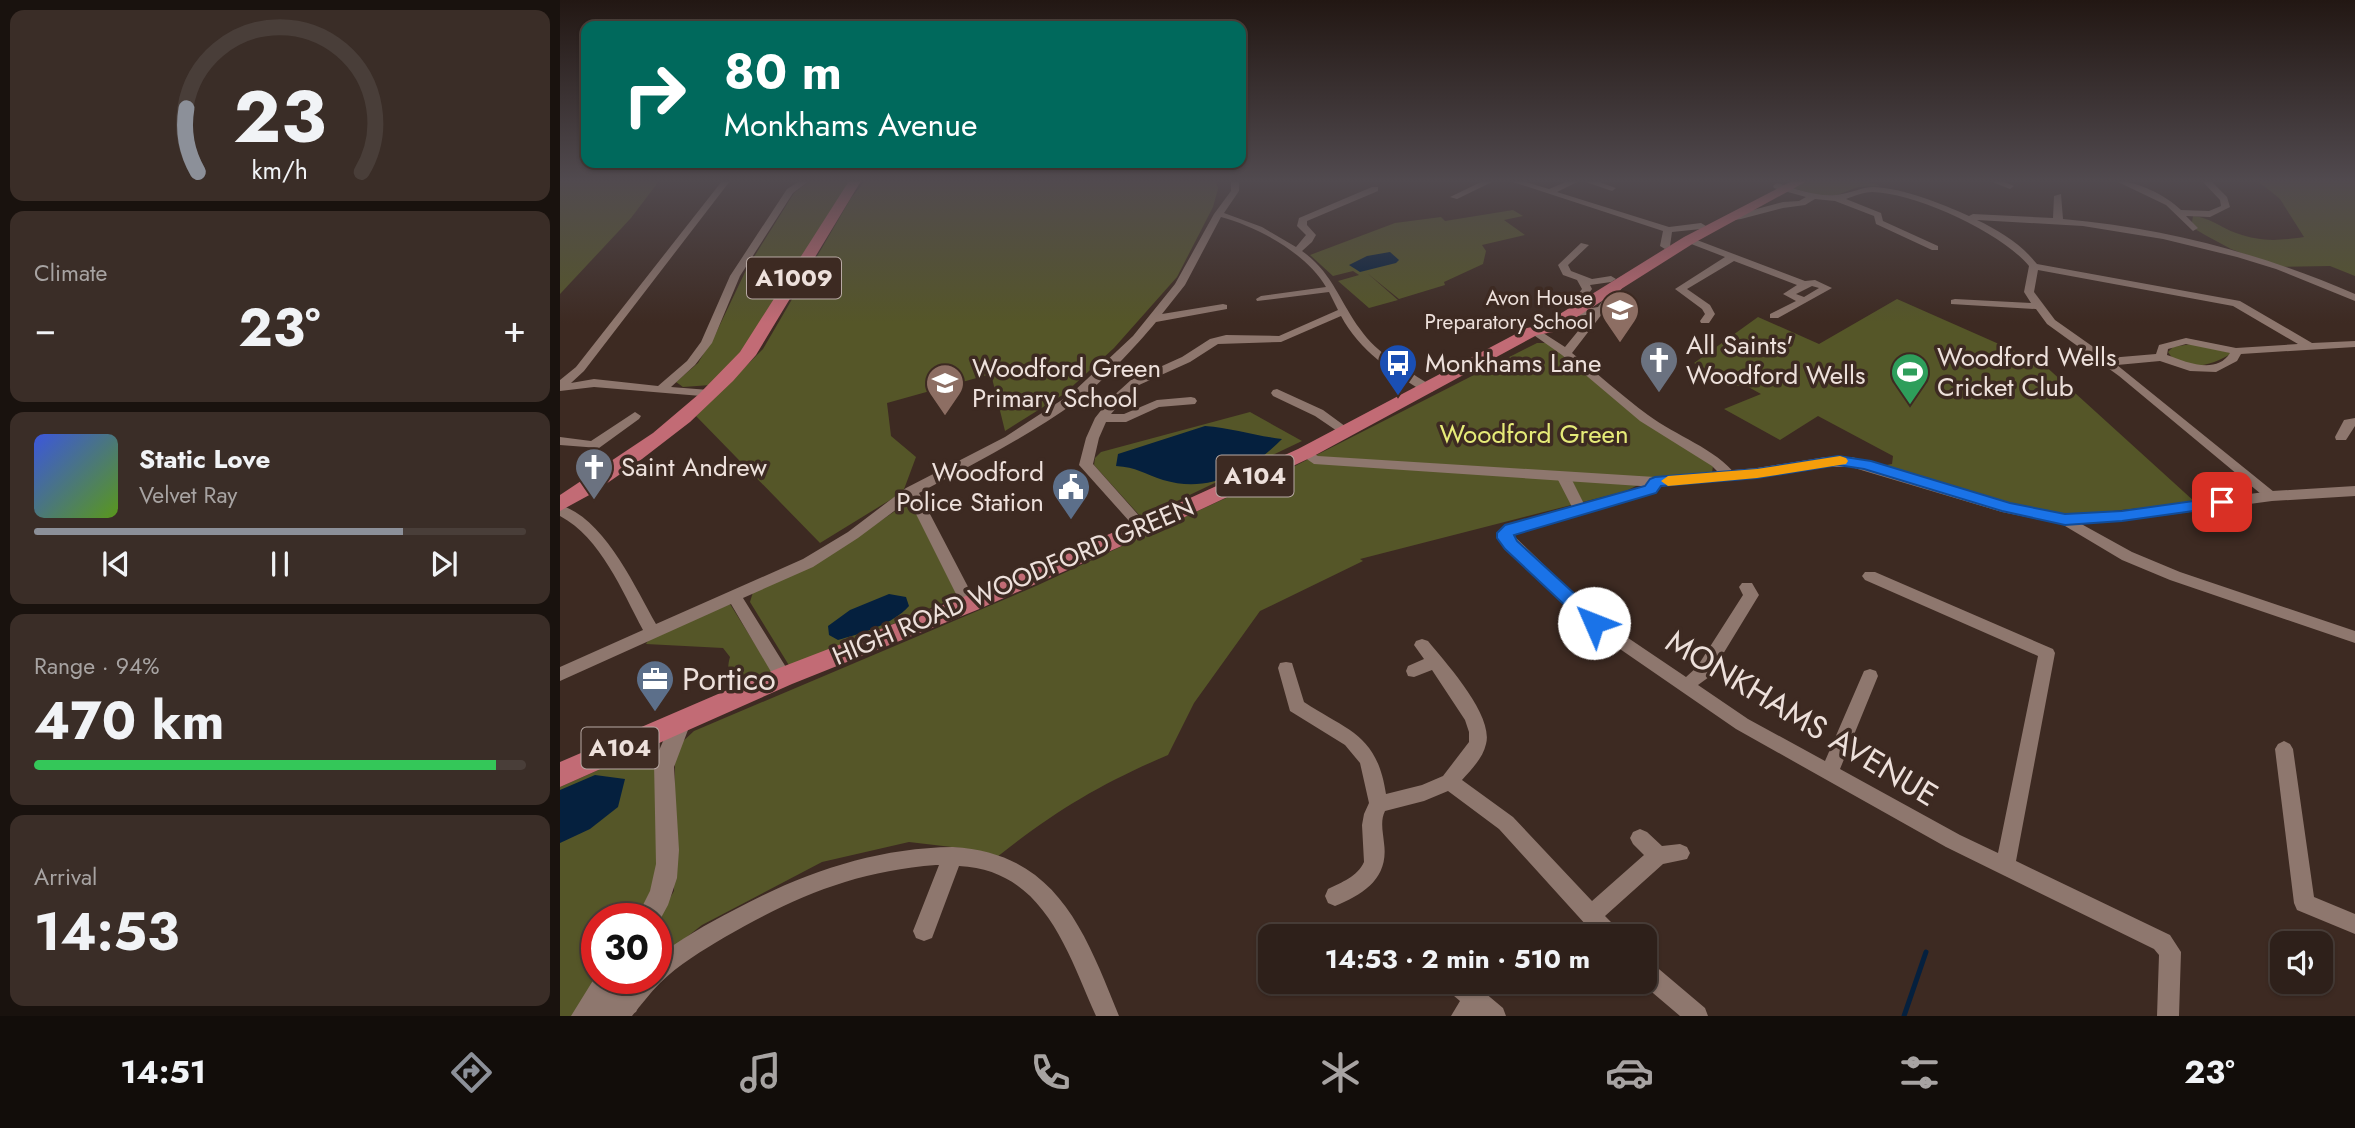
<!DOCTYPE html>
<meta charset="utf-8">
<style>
body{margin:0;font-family:Jost,sans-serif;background:#3a2d27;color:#f1f3f6;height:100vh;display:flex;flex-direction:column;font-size:26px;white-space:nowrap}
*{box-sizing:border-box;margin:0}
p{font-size:23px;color:#a7a3a2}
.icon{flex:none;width:38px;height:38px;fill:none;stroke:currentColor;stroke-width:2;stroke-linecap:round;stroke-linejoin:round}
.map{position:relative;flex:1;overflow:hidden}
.drawer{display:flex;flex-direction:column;gap:10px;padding:10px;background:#19120e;width:560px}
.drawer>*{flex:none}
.hud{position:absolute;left:21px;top:21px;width:665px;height:147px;border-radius:14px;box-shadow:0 2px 5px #0004,0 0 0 2px #493e39;background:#00695c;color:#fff;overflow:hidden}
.controls{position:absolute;left:1710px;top:931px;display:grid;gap:14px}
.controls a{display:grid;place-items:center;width:63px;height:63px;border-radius:14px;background:#2e201a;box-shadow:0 2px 5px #0004,0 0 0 2px #493e39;font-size:35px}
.speed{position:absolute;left:21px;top:903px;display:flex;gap:14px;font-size:35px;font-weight:700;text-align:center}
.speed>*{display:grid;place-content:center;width:91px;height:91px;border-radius:50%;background:#2e201a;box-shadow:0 2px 5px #0004,0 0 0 2px #493e39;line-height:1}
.speed .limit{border:10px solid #d22;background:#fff;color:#111}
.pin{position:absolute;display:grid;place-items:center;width:60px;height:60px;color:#fff;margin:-30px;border-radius:14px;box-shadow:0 4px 10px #0006}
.me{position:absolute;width:77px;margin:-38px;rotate:314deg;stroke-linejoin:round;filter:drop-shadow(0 0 5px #0008)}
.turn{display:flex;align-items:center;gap:24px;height:147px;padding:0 28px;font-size:32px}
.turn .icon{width:91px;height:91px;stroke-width:2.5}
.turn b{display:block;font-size:49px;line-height:60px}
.big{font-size:52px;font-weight:700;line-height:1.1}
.drawer .widget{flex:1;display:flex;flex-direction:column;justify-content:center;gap:10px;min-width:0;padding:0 24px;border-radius:14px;background:#3a2d27}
.drawer .dial{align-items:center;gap:0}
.dial svg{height:182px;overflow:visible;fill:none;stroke:#493e39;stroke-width:7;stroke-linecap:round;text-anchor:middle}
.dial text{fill:#f1f3f6;stroke:none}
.song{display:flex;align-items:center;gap:21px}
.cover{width:84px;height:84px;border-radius:10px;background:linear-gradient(135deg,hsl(230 70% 55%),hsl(90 70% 35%))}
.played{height:7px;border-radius:4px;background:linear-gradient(90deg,#8c9099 75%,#493e39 75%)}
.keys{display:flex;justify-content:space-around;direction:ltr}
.heat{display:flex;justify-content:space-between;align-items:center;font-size:38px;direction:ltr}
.charge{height:10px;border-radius:5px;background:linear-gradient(90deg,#34c759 94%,#493e39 0)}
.trip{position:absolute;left:698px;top:924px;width:399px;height:70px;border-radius:14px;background:#2e201a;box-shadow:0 2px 5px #0004,0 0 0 2px #493e39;font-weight:700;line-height:70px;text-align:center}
.tabs{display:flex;height:112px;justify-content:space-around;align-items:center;background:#120d0a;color:#a7a3a2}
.tabs .icon{width:49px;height:49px}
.tabs .selected{color:#8c9099}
.tabs b{font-size:32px;color:#f1f3f6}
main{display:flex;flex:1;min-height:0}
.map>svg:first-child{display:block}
</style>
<main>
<section class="drawer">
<div class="widget dial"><svg viewBox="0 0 100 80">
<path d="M14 69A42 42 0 1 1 86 69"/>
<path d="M14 69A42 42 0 0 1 9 41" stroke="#8c9099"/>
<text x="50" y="56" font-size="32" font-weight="700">23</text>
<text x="50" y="72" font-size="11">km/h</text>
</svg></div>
<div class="widget"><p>Climate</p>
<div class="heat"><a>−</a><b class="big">23°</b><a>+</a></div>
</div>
<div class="widget">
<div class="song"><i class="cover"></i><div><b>Static Love</b><p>Velvet Ray</p></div></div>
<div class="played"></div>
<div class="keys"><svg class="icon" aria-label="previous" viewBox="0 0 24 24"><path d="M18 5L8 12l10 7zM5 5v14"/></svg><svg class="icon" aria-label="pause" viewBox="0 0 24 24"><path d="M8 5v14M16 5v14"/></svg><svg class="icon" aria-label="next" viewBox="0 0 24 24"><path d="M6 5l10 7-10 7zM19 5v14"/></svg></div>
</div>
<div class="widget"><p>Range · 94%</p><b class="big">470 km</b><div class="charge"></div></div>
<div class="widget"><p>Arrival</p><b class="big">14:53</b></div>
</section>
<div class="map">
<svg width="1795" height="1016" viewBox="0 0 1795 1016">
<rect width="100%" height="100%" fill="#3d2a22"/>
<g fill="#555628">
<path d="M0,181H99L71,218L0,294Z"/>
<path d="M250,181H290L182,355L151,385L123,387L116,382L138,363L156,333L187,268L234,193Z"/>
<path d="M305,181H656L658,189L653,207L617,277L554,348L504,394L445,431L431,374L327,403L331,436L356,457L343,492L260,543L136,416L203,349L291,198Z"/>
<path d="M1246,181H1310L1308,182L1320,186L1298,187L1277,195L1262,196L1232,188Z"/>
<path d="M1698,181H1795V276L1770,266L1718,267L1671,249L1645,235L1635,229L1632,222L1633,216C1649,217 1662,228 1676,233C1702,242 1717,241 1744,237L1720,199Z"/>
<path d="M953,210L963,216L944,220L965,235L922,245L926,251L923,264L884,282L885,285L839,299L807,273L838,300L809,308L778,281L799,275L793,271L773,276L750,255L835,223L881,217L885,221Z"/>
<path d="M1337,299L1482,363L1635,502L1525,514L1493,513L1466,509L1320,466L1332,464L1333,456L1258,416L1220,440L1164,409L1201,394L1183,384L1178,386L1134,363L1198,317L1259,344Z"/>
<path d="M977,343H987L1153,466L1152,473L1094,477L1066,491L800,559L803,561L700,611L634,703L608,755C540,784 495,811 437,857L400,848L349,842L262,862L142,925L96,961V922L114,891L115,757L120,744L134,731L476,586L735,466Z"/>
<path d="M1631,344L1672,353C1654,365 1622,375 1608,352L1613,347Z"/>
<path d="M690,412L742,441L590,514L581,517L534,465L535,458L541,452Z"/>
<path d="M350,501L398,593L397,597L230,667L190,602L193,592L316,524Z"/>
<path d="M170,604L213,673L181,688C169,681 166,670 170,657L163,648L86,644L90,637Z"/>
<path d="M95,745L98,874L80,919H37V978L15,1016H0V787Z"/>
</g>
<g fill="#05203e">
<path d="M830,252L839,260L836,263L800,272L789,265L807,256Z"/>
<path d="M645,426C671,428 696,436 722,439C690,471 650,494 603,480C585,474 576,467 556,466L558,454Z"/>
<path d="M329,594L346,597L349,606C332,625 302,633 278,640L269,635L268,626L290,610Z"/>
<path d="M35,775L65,779L58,807L30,829L0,843V790Z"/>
</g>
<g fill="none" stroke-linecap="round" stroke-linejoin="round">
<path stroke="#05203e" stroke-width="5" d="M1344,1016L1366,952"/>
<g fill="#8e776e" fill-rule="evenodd">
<path d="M162,181H170L24,371L11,383L34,379L98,386L127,361L141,342L170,276L227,189L240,181H249L233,193L180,276L152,343L135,365L111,387L149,390L155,394L153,397L34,387L0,391V380L16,367Z"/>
<path d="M671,181H679V191L664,213L702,227L736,247L746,235L737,226L739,218L812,187H818V191L747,221V225L756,235L752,242L742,251C772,272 780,302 800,329C817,354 847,370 872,386L874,389L872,392H864C831,371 800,351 781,316L721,342L658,344L630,362L579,385L568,394L551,414H564L597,400L631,397L635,398L637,401L635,404L599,407L566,422H546L539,438L533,464L590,528L588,531H578L519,465L526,438L535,418L550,399L571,380L622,357L650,339L666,335L719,336L778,310L769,292L697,301L696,299L701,296L766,287C746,253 698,227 661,217L625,285L602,314L663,304L667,305V309L596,322C576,346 542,383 517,401C467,437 413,464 359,493L417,604L415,608H403L349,500L298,538L253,567L183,598L229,672L231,677L229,682L223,684L217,682L171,604L0,681V667L83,630C62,591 41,538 0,516V505C44,518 75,587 96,624L243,559L288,532L346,488L445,437L511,394L573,336L615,284L654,214L671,191Z"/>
<path d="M923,181H934L897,199L890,197Z"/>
<path d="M950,181H962L989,189L1008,181H1019L997,192L1109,227L1141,223L1146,226L1141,229L1112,232L1110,246L1105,249L1100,246L1103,231Z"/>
<path d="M1023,181H1036L1056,188L1052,191Z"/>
<path d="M1430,181H1442L1454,186L1450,189Z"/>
<path d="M1556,181C1577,181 1606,195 1621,210L1649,211L1661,206L1660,200L1642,181H1651L1667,197L1670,207L1650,217L1626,216L1638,228L1633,231L1606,205Z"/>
<path d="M1217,183C1236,189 1256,197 1276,195C1289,194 1301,187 1314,187C1346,189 1380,203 1409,216L1413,214L1493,218L1494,196L1501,194L1503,219C1604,228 1701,253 1795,294V301L1716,269L1677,257L1603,239L1523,226L1417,220C1440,231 1461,244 1477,264L1680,301L1752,343L1795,341V347L1681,354L1677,361L1656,372L1630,371L1600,361L1557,365L1719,496L1717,499H1707L1559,376L1487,324L1476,309L1391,304V300L1395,299L1471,303L1464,292L1469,266C1442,233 1356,193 1312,192C1303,192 1294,196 1286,199L1321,213L1323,221L1378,246V250H1372L1316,224L1314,216L1275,201L1255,199L1245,205L1223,208L1181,219L1168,221L1163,218L1223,202L1239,201L1246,197L1214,188L1213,186ZM1478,270L1673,306L1738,344L1676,348L1626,338L1599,345L1596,354L1549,358L1495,320L1474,292ZM1626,344L1670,353C1656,375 1626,362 1607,355L1608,349Z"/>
<path d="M1129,237L1245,281L1255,280L1272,288L1218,318H1210V314L1236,301L1223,294L1237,285L1174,261L1127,289L1150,305L1155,314L1149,323H1141L1140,321L1145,314L1142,309L1115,289L1165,257L1126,242V238ZM1252,286L1259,288L1244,297L1236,294Z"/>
<path d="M1021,243L1029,245L1008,265L1011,271L1032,279L1051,276L1056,279L1051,282L1030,285L1032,289L1024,300L1020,301L1015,298L1022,289L1017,280L1003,275L998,265Z"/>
<path d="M1064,276L1069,279L1012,353C1037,373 1062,396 1088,415C1116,436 1155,448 1177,476L1175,479H1165L1152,466L1080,421L1002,355L968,331L969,329H977L1005,347L1032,314L1012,317L1007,314L1008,312L1038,307L1060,277Z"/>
<path d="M717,389L763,410L793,432L791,435H783L755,416L713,396L711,393L713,390Z"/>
<path d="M75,412L81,416L79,419L39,448L0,445V437L31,441Z"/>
<path d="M1795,418V426L1786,440H1776L1775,437L1784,420Z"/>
<path d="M1003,472L1010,476L1024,504L1086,487L1090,479H1100L1102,482L1096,493L953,535L1040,619L1126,677L1137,667L1183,595L1179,587L1182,583H1192L1199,595L1149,677L1138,685L1188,719L1265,761L1304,671L1310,669L1316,671L1318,676L1280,769L1400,835L1438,853L1478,656L1305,580L1302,576L1305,572H1315L1493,649L1495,653L1456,861L1610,935L1621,952L1619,1016H1597L1599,955L1594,949L1386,847L1176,729L1028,627L938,538L941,530L946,526L1012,507L996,476Z"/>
<path d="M1505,515L1572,552L1620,572L1795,631V643L1610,580L1562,560L1500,523L1498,520L1500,517Z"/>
<path d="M862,639L868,641C885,662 934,715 926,744C923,758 911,770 902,780L953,817L1032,901L1084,855L1073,844L1070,838L1073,832L1080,829L1087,832L1102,846L1120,844L1127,847L1130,853L1127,859L1103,864L1045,916L1058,929L1061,936H1036L939,829L888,791L864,801L825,811C820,821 823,832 824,843C829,878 804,894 775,906L768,903L765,896L768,889C782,882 797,877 804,862L802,825L804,814L809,803L800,763L785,745L730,711L718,668L720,663L726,662L732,663L744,702C788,731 817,734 826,794L862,785L883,776L909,742V732L905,720L872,670L854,677L848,676L846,671L848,666L864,659L854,645L856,641Z"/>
<path d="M1724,741L1730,744L1733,749L1754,897L1795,914V934L1737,910L1734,903L1715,749L1718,744Z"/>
<path d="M393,847C497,853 525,932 559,1016H536C507,951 484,870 399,866L372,938L364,941L356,938L353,931L379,865H376C296,871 234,897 165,937C143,950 118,965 100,983C90,993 81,1005 72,1016H46L49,1008L76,978H96V958C120,939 147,924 174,910C243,873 314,848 393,847Z"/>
<path d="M1085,961L1093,964L1145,1008L1148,1016H1120L1080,982H1085Z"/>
<path d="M884,982H912L943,1008L946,1016H891L900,1001L887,990Z"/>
</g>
<g fill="#8e776e" fill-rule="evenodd">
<path d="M745,449L758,456L1095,477L1197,468L1266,457H1292L1450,503L1505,515L1562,511L1712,491L1795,486V496L1712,501L1562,521L1505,525L1442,512L1291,467H1266L1197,478L1095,487L754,464L738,453Z"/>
<path d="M121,714L128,716L131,722L114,767L119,850L117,878L108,905L96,927V919H76L90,891L96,864L94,762L114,716Z"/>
<path d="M37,974V978H61L56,990L76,994L80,1003L76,1012L67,1016H11Z"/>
</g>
<g fill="#c26b75" fill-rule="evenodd">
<path d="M289,181H301L196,355L173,381L130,422L82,459L33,493L0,511V495L93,433L139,394L180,352Z"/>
<path d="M1232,181H1247L1134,243L993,332L977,335L752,457L591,533L417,610L232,684L0,787V762L214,670L401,598L575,523L738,449L967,328L982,325L1124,237Z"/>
</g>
</g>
<linearGradient id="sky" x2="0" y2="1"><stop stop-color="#221713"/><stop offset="0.56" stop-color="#514a4f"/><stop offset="1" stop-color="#514a4f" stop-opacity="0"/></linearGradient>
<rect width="1795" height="323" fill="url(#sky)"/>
<path fill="#1a73e8" stroke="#114b97" stroke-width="2" d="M1278,456L1311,461L1450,503L1505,514L1562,511L1662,497L1670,502L1662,507L1562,521L1505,525L1442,511L1304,469L1278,465L1197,478L1101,486L1096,493L954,535L957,541L1041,618L1043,623L1041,627H1028L945,549L937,538V533L945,525L1085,486L1090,479L1095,477L1197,469Z"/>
<path fill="#f59e0b" d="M1280,456L1286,458L1288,461L1286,464L1197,478L1108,486L1101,481L1108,476L1197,469Z"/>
<defs>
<symbol id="school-pin" viewBox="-11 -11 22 30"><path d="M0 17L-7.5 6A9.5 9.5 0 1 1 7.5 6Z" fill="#8d6e63" stroke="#3d2a22"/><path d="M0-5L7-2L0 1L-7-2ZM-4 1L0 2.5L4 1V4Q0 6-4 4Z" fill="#fff"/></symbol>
<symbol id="church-pin" viewBox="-11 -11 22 30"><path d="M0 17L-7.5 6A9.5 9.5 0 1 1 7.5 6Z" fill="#6b7280" stroke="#3d2a22"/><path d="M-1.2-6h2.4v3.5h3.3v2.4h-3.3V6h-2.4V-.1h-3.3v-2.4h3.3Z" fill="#fff"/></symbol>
<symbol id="bus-pin" viewBox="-11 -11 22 30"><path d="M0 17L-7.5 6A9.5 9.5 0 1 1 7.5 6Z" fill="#1a4fb4" stroke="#3d2a22"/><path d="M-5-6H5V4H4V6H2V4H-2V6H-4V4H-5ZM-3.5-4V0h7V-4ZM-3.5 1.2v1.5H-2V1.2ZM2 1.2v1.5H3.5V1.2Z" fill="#fff"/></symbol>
<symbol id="stadium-pin" viewBox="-11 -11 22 30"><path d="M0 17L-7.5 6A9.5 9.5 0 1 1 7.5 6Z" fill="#2e9e5b" stroke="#3d2a22"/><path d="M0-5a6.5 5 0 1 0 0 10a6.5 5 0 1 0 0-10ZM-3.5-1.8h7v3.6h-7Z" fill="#fff"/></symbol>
<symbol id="civic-pin" viewBox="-11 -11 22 30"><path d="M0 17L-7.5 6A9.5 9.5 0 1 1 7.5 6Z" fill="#5c6f8a" stroke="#3d2a22"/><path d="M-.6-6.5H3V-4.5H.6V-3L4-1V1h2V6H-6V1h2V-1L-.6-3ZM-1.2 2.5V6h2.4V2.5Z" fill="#fff"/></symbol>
<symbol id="office-pin" viewBox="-11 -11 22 30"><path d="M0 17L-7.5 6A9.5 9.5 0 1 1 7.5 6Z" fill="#5c6f8a" stroke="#3d2a22"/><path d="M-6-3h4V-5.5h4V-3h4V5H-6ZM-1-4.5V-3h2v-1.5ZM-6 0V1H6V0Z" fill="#fff"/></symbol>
</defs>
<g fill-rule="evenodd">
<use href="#school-pin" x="1038" y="288" width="44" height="60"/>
<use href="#church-pin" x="1077" y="338" width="44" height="60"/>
<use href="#bus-pin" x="816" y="341" width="44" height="60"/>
<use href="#stadium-pin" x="1328" y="350" width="44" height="60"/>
<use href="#school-pin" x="363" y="361" width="44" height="60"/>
<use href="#church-pin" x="12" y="445" width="44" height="60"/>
<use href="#civic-pin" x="489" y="465" width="44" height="60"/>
<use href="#office-pin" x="73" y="657" width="44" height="60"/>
</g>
<g text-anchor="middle" stroke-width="7" stroke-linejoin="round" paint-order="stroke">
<g font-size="21" fill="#ede0db" stroke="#3d2a22" text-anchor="end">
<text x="1033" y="305">Avon House<tspan x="1033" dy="24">Preparatory School</tspan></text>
</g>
<g fill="#3d2a22" stroke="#b8a9a4" stroke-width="2">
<rect x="187" y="257.5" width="94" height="41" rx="5"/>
<rect x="656.5" y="455.5" width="77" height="41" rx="5"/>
<rect x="21.5" y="727.5" width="77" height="41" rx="5"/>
</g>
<g font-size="24" font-weight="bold" fill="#ede0db">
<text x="234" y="286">A1009</text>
<text x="695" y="484">A104</text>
<text x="60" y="756">A104</text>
</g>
<g font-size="26" fill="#ede0db" stroke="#3d2a22" text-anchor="start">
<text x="1126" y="354">All Saints'<tspan x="1126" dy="30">Woodford Wells</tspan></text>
<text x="1377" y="366">Woodford Wells<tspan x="1377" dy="30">Cricket Club</tspan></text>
<text x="865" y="372">Monkhams Lane</text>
<text x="412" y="377">Woodford Green<tspan x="412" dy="30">Primary School</tspan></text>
<text x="61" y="476">Saint Andrew</text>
<text x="484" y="481" text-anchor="end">Woodford<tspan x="484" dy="30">Police Station</tspan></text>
</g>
<g font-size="26" fill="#e6eb78" stroke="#3d2a22">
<text x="974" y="443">Woodford Green</text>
</g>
<g font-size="26" fill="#ede0db" stroke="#3d2a22">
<text transform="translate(453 581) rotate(-23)" y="9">HIGH ROAD WOODFORD GREEN</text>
</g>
<g font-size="32" fill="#ede0db" stroke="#3d2a22" text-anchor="start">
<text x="122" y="690">Portico</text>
</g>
<g font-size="32" fill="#ede0db" stroke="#3d2a22">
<text transform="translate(1242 718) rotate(31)" y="11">MONKHAMS AVENUE</text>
</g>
</g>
</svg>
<div class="controls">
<a><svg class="icon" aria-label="sound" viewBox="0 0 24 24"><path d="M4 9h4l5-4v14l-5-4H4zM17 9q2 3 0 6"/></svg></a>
</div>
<div class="speed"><div class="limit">30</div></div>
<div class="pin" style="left:1662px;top:502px;background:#d93025"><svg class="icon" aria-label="arrive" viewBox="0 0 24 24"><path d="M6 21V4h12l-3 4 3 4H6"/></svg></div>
<svg class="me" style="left:1034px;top:623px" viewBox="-20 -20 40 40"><circle r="19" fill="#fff"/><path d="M0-13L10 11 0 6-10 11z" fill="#1a73e8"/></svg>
<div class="trip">14:53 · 2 min · 510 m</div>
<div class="hud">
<div class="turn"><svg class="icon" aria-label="right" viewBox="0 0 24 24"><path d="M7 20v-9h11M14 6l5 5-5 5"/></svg><div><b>80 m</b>Monkhams Avenue</div></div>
</div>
</div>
</main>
<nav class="tabs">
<b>14:51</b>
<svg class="icon selected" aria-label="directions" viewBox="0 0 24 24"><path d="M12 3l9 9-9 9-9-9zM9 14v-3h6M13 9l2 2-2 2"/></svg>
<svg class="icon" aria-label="music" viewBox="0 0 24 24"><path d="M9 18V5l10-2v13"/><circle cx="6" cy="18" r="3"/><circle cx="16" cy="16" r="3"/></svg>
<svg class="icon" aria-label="phone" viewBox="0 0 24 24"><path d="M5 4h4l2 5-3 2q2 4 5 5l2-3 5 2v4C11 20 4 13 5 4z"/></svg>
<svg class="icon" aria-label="climate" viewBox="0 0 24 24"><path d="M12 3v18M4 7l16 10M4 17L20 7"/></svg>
<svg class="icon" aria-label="car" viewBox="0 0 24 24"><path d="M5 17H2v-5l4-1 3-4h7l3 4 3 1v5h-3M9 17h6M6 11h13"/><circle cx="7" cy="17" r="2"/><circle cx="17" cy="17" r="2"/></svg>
<svg class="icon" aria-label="filters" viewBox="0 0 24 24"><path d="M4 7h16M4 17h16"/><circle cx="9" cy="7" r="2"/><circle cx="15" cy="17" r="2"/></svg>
<b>23°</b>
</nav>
